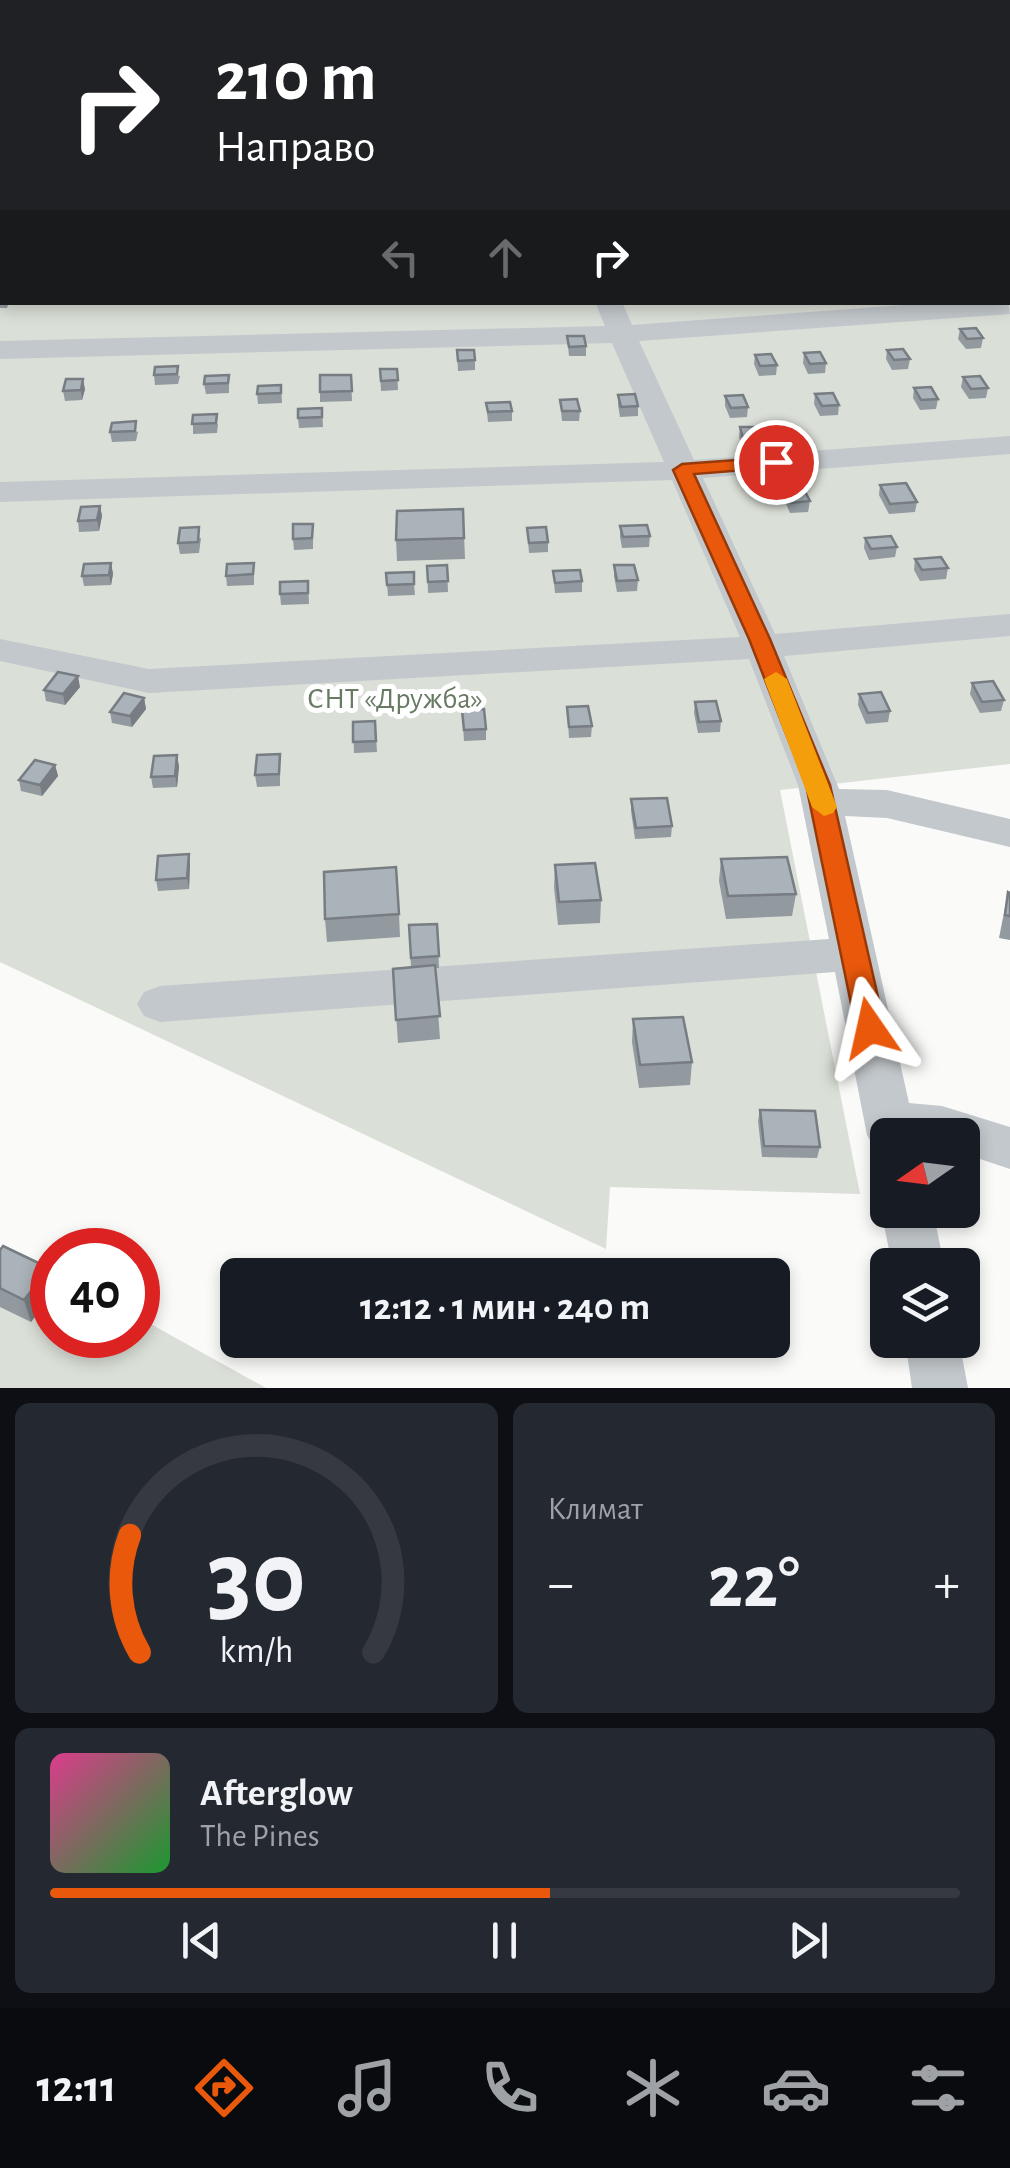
<!DOCTYPE html>
<html lang="ru">
<meta charset="utf-8">
<style>
body{margin:0;font-family:"Alegreya Sans",sans-serif;background:#242831;color:#f1f3f6;height:100vh;display:flex;flex-direction:column;font-size:38px;white-space:nowrap}
*{box-sizing:border-box;margin:0}
p{font-size:32px;color:#9ea1a6}
.icon{flex:none;width:55px;height:55px;fill:none;stroke:currentColor;stroke-width:2;stroke-linecap:round;stroke-linejoin:round}
.map{position:relative;height:1388px;overflow:hidden}
.sheet{display:flex;flex-direction:column;gap:15px;padding:15px;background:#0d0f14;flex:1}
.sheet>*{flex:none}
.hud{position:absolute;left:0px;top:0px;width:1010px;height:305px;box-shadow:0 5px 15px #0003;background:#202124;color:#fff;overflow:hidden}
.needle{width:65px;rotate:256deg}
.tools{position:absolute;left:870px;top:1118px;display:grid;gap:20px}
.tools a{display:grid;place-items:center;width:110px;height:110px;border-radius:15px;background:#171b24;box-shadow:0 5px 15px #0003;font-size:50px}
.speed{position:absolute;left:30px;top:1228px;display:flex;gap:20px;font-size:50px;font-weight:700;text-align:center}
.speed>*{display:grid;place-content:center;width:130px;height:130px;border-radius:50%;background:#171b24;box-shadow:0 5px 15px #0003;line-height:1}
.speed .limit{border:15px solid #d22;background:#fff;color:#111}
.pin{position:absolute;display:grid;place-items:center;width:85px;height:85px;color:#fff;margin:-42px;border:5px solid #fff;border-radius:50%;box-shadow:0 2px 10px #0007}
.me{position:absolute;width:110px;margin:-55px;rotate:349deg;stroke-linejoin:round;filter:drop-shadow(0 0 8px #0008)}
.turn{display:flex;align-items:center;gap:35px;height:210px;padding:0 50px;font-size:45px}
.turn .icon{width:130px;height:130px;stroke-width:2.5}
.turn b{display:block;font-size:70px;line-height:85px}
.lanes{display:flex;align-items:center;height:95px;padding:0 50px;background:#0003;justify-content:center;gap:50px;direction:ltr}
.lanes .off{opacity:.35}
.big{font-size:75px;font-weight:700;line-height:1.1}
.sheet .card{flex:1;display:flex;flex-direction:column;justify-content:center;gap:15px;min-width:0;padding:0 35px;border-radius:15px;background:#242831}
.sheet .dial{align-items:center;gap:0}
.dial svg{height:260px;overflow:visible;fill:none;stroke:#363941;stroke-width:7;stroke-linecap:round;text-anchor:middle}
.dial text{fill:#f1f3f6;stroke:none}
.song{display:flex;align-items:center;gap:30px}
.cover{width:120px;height:120px;border-radius:15px;background:linear-gradient(135deg,hsl(330 70% 55%),hsl(130 70% 35%))}
.played{height:10px;border-radius:5px;background:linear-gradient(90deg,#ea580c 55%,#363941 55%)}
.keys{display:flex;justify-content:space-around;direction:ltr}
.heat{display:flex;justify-content:space-between;align-items:center;font-size:55px;direction:ltr}
.sheet .tiles{flex:1;display:grid;gap:15px;grid-template-columns:1fr 1fr}
.card:last-child{grid-column:span 2}
.trip{position:absolute;left:220px;top:1258px;width:570px;height:100px;border-radius:15px;background:#171b24;box-shadow:0 5px 15px #0003;font-weight:700;line-height:100px;text-align:center}
.tab-bar{display:flex;height:160px;justify-content:space-around;align-items:center;background:#090b0e;color:#9ea1a6}
.tab-bar .icon{width:70px;height:70px}
.tab-bar .current{color:#ea580c}
.tab-bar b{font-size:45px;color:#f1f3f6}
.map>svg:first-child{display:block}
</style>
<div class="map">
<svg width="1010" height="1388" viewBox="0 0 1010 1388">
<rect width="100%" height="100%" fill="#fafaf8"/>
<g fill="#dadfd7">
<path d="M0,0L256,2H2L0,286Z"/>
<path d="M1010,0V764L780,790L860,1194L610,1187L606,1249L0,962V288L2,302H1008V2H904Z"/>
<path d="M0,1256L52,1275V1335H138V1317L266,1388H0Z"/>
</g>
<g fill="none" stroke-linecap="round" stroke-linejoin="round">
<defs>
<path id="major" d="M355,0H411L412,2H357Z"/>
</defs>
<use href="#major" stroke="#b5babe" stroke-width="2"/>
<g stroke="#bbbfc2" stroke-width="2.5" stroke-dasharray="2.5 2.5" stroke-linecap="butt">
<path d="M286,0L303,2"/>
<path d="M697,2L733,0"/>
<path d="M784,2L820,0"/>
</g>
<g fill="#c3c8cc" fill-rule="evenodd">
<path d="M348,0H383L385,2H350Z"/>
<path d="M495,0H526L528,2H497Z"/>
<path d="M1008,298L1010,314L639,341L694,460L1010,436V454L703,478L775,634L1010,614V636L784,656L839,789L887,790L1010,819V847L887,818L845,816L909,1103L942,1106L1010,1127V1169L962,1153V1135H888V1154L875,1149L867,1135L835,972L160,1022L144,1016L137,1004L144,992L160,986L829,939L798,785L749,659L149,693L0,661V639L149,669L740,637L672,480L0,502V482L664,462L612,343L0,359V341L605,326L595,302H622L632,325L944,302H1008Z"/>
<path d="M888,1197V1210H933L944,1265H892L881,1210Z"/>
<path d="M905,1340H959L968,1388H912Z"/>
</g>
<use href="#major" fill="#fff" fill-rule="evenodd"/>
</g>
<g fill="#929a9f">
<path d="M0,289H2V302H9L7,308H0Z"/>
<rect x="148" y="302" width="16" height="3"/>
<path d="M960,329L983,338L981,348L966,349L958,339Z"/>
<path d="M567,336L586,346V356H569Z"/>
<path d="M457,350L475,360V370L458,371Z"/>
<path d="M887,350L910,359L908,369L892,370L886,359Z"/>
<path d="M804,353L826,363L825,373L808,374L803,363Z"/>
<path d="M755,355L777,365L776,375L759,376L754,364Z"/>
<path d="M155,367L180,376L178,384L155,385L154,375Z"/>
<path d="M380,369H397L398,390L381,391Z"/>
<path d="M229,375V393L206,394L204,384Z"/>
<path d="M351,375L352,401L320,402V392Z"/>
<path d="M963,377L988,388L986,398L969,399L961,387Z"/>
<path d="M281,385L282,403L258,404L257,394Z"/>
<path d="M914,388L938,399L936,409L920,410L913,398Z"/>
<path d="M85,389L82,400L65,401L63,391Z"/>
<path d="M815,394L839,405L838,415L820,416L814,404Z"/>
<path d="M618,395L638,406V416L620,417L618,405Z"/>
<path d="M725,396L748,407L747,417L730,418L725,406Z"/>
<path d="M560,400L580,411L579,421H562Z"/>
<path d="M486,403L512,411V421L488,422Z"/>
<path d="M322,408L323,427L299,428L298,418Z"/>
<path d="M193,415L218,424L217,433L193,434Z"/>
<path d="M112,423L138,432L136,441L112,442L110,432Z"/>
<path d="M740,427L761,437L760,447L742,448L739,437Z"/>
<path d="M880,485L917,502L915,512L889,514L879,495Z"/>
<path d="M785,489L810,501L808,512L790,513L784,499Z"/>
<path d="M100,506L102,516L99,531L79,532L78,521Z"/>
<path d="M463,509L465,559L397,561L396,540Z"/>
<path d="M620,526L650,536L649,547L622,548L620,537Z"/>
<path d="M527,528L548,542V552L529,553Z"/>
<path d="M313,534V549L294,550L293,539Z"/>
<path d="M201,538L199,553L180,554L178,543Z"/>
<path d="M865,538L897,547L895,557L869,560L864,548Z"/>
<path d="M915,559L948,568L946,579L920,581L914,570Z"/>
<path d="M111,563L113,574L111,585L84,586L82,576Z"/>
<path d="M254,563V585L227,586L226,576Z"/>
<path d="M447,565L448,592L428,593L427,566Z"/>
<path d="M614,565L638,580L637,591L617,592L614,576Z"/>
<path d="M553,571L582,581V592L555,593Z"/>
<path d="M386,573L414,584L415,595L388,596Z"/>
<path d="M308,581L309,604L281,605L280,594Z"/>
<path d="M972,683L1004,700L1001,711L980,713L970,694Z"/>
<path d="M80,687L65,705L46,701L44,690Z"/>
<path d="M859,694L890,711L888,722L866,724L858,705Z"/>
<path d="M144,698L146,709L132,727L112,723L110,712Z"/>
<path d="M695,702L721,721L720,732L698,733L694,713Z"/>
<path d="M567,707L592,726L591,737L569,738Z"/>
<path d="M462,710L486,729V740L464,741Z"/>
<path d="M375,721L377,752L354,753L353,722Z"/>
<path d="M280,754V786L257,787L255,775Z"/>
<path d="M55,765L58,776L42,796L21,791L19,780Z"/>
<path d="M179,766L177,787L153,788L151,777Z"/>
<path d="M631,799L672,826L671,837L635,839L631,811Z"/>
<path d="M189,854L190,865L189,889L158,891L156,880Z"/>
<path d="M721,859L796,894L792,916L726,919L719,881Z"/>
<path d="M555,865L601,900L600,923L558,925L554,887Z"/>
<path d="M1008,892L1010,893V940L999,938Z"/>
<path d="M399,914L400,937L327,942L325,919Z"/>
<path d="M437,924L439,968H435L440,1039L398,1043L393,969L411,967L409,925Z"/>
<path d="M633,1019L692,1062L690,1085L639,1088L632,1042Z"/>
<path d="M760,1110L820,1147L817,1158L762,1157L758,1121Z"/>
<path d="M0,1250L52,1281V1294L31,1322L0,1307Z"/>
</g>
<g fill="#777d82">
<path d="M83,379L85,389L82,400L81,390Z"/>
<path d="M100,506L102,516L99,531L97,520Z"/>
<path d="M111,563L113,574L111,585L109,575Z"/>
<path d="M78,676L80,687L65,705L63,694Z"/>
<path d="M144,698L146,709L132,727L130,716Z"/>
<path d="M177,755L179,766L177,787L175,776Z"/>
<path d="M55,765L58,776L42,796L40,785Z"/>
<path d="M189,854L190,865L189,889L187,878Z"/>
<path d="M49,1268L52,1281V1294L31,1322L24,1300Z"/>
</g>
<g fill="#aab3b9" stroke="#777d82" stroke-width="2.5">
<path d="M976,328L983,338L967,339L960,329Z"/>
<path d="M567,336H584L586,346L569,347Z"/>
<path d="M903,349L910,359L894,360L887,350Z"/>
<path d="M457,350H474L475,360L458,361Z"/>
<path d="M820,352L826,363L810,364L804,353Z"/>
<path d="M771,354L777,365L760,366L755,355Z"/>
<path d="M178,366L177,374L154,375L155,367Z"/>
<path d="M380,369H397L398,380L381,381Z"/>
<path d="M229,375L228,383L204,384L205,376Z"/>
<path d="M320,375H351L352,391L320,392Z"/>
<path d="M980,376L988,388L971,389L963,377Z"/>
<path d="M66,379H83L81,390L63,391Z"/>
<path d="M281,385V393L257,394L258,386Z"/>
<path d="M931,387L938,399L921,400L914,388Z"/>
<path d="M833,393L839,405L822,406L815,394Z"/>
<path d="M635,394L638,406L621,407L618,395Z"/>
<path d="M743,395L748,407L731,408L725,396Z"/>
<path d="M577,399L580,411H562L560,400Z"/>
<path d="M510,402L512,411L488,412L486,403Z"/>
<path d="M322,408V417L298,418V409Z"/>
<path d="M217,414L216,423L192,424L193,415Z"/>
<path d="M136,421L135,431L110,432L112,423Z"/>
<path d="M740,427H758L761,437L743,438Z"/>
<path d="M906,483L917,502L890,504L880,485Z"/>
<path d="M803,488L810,501L791,503L785,489Z"/>
<path d="M100,506L97,520L78,521L81,507Z"/>
<path d="M463,509L464,538L396,540L397,511Z"/>
<path d="M293,524H313L312,538L293,539Z"/>
<path d="M647,525L650,536L623,537L620,526Z"/>
<path d="M199,527L198,542L178,543L180,528Z"/>
<path d="M546,527L548,542L529,543L527,528Z"/>
<path d="M891,536L897,547L871,549L865,538Z"/>
<path d="M941,557L948,568L922,570L915,559Z"/>
<path d="M111,563L109,575L82,576L84,564Z"/>
<path d="M254,563L253,574L226,576L227,564Z"/>
<path d="M447,565L448,581L428,582L427,566Z"/>
<path d="M614,565H634L638,580L617,581Z"/>
<path d="M580,570L582,581L555,583L553,571Z"/>
<path d="M414,572V584L387,585L386,573Z"/>
<path d="M308,581V593L280,594V582Z"/>
<path d="M58,672L78,676L63,694L44,690Z"/>
<path d="M993,681L1004,700L982,702L972,683Z"/>
<path d="M881,692L890,711L868,713L859,694Z"/>
<path d="M124,693L144,698L130,716L110,712Z"/>
<path d="M716,701L721,721L699,722L695,702Z"/>
<path d="M588,706L592,726L569,727L567,707Z"/>
<path d="M484,709L486,729L464,730L462,710Z"/>
<path d="M375,721L376,741L353,742V722Z"/>
<path d="M280,754L279,774L255,775L257,755Z"/>
<path d="M177,755L175,776L151,777L154,756Z"/>
<path d="M35,760L55,765L40,785L19,780Z"/>
<path d="M667,798L672,826L636,828L631,799Z"/>
<path d="M189,854L187,878L156,880L158,856Z"/>
<path d="M787,857L796,894L728,896L721,859Z"/>
<path d="M595,863L601,900L559,902L555,865Z"/>
<path d="M396,867L399,914L325,919L324,872Z"/>
<path d="M1008,892L1010,893V916L1005,915Z"/>
<path d="M437,924L439,956L411,958L409,925Z"/>
<path d="M435,965L440,1016L396,1020L393,969Z"/>
<path d="M683,1017L692,1062L640,1065L633,1019Z"/>
<path d="M760,1110L815,1111L820,1147L764,1146Z"/>
<path d="M3,1246L49,1268L24,1300L0,1288V1250Z"/>
</g>
<path fill="#ea580c" stroke="#983908" stroke-width="2.5" d="M776,457L785,462L782,467L694,474L770,639L830,785L885,1028L880,1035H861L856,1028L806,785L749,639L673,470L682,464Z"/>
<path fill="#f59e0b" d="M776,672L787,679L837,807L833,813L824,816L812,807L764,679Z"/>
<g text-anchor="middle" stroke-width="10" stroke-linejoin="round" paint-order="stroke">
<g font-size="30" fill="#687a64" stroke="#fff">
<text x="395" y="708">СНТ «Дружба»</text>
</g>
</g>
</svg>
<div class="tools">
<a><svg class="needle" viewBox="-14 -14 28 28"><path d="M0-13l5 13h-10z" fill="#e53935"/><path d="M0 13l5-13h-10z" fill="#9ea1a6"/></svg></a>
<a><svg class="icon" aria-label="layers" viewBox="0 0 24 24"><path d="M12 4l9 5-9 5-9-5zM3 14l9 5 9-5"/></svg></a>
</div>
<div class="speed"><div class="limit">40</div></div>
<div class="pin" style="left:776px;top:462px;background:#d93025"><svg class="icon" aria-label="arrive" viewBox="0 0 24 24"><path d="M6 21V4h12l-3 4 3 4H6"/></svg></div>
<svg class="me" style="left:870px;top:1028px" viewBox="-20 -20 40 40"><path d="M0-17L14 15 0 8-14 15z" fill="#ea580c" stroke="#fff" stroke-width="4"/></svg>
<div class="trip">12:12 · 1 мин · 240 m</div>
<div class="hud">
<div class="turn"><svg class="icon" aria-label="right" viewBox="0 0 24 24"><path d="M7 20v-9h11M14 6l5 5-5 5"/></svg><div><b>210 m</b>Направо</div></div>
<div class="lanes"><svg class="icon off" aria-label="left" viewBox="0 0 24 24"><path d="M17 20v-9H6M10 6l-5 5 5 5"/></svg><svg class="icon off" aria-label="ahead" viewBox="0 0 24 24"><path d="M12 20V5M6 11l6-6 6 6"/></svg><svg class="icon" aria-label="right" viewBox="0 0 24 24"><path d="M7 20v-9h11M14 6l5 5-5 5"/></svg></div>
</div>
</div>
<section class="sheet">
<div class="tiles">
<div class="card dial"><svg viewBox="0 0 100 80">
<path d="M14 69A42 42 0 1 1 86 69"/>
<path d="M14 69A42 42 0 0 1 11 33" stroke="#ea580c"/>
<text x="50" y="56" font-size="32" font-weight="700">30</text>
<text x="50" y="72" font-size="11">km/h</text>
</svg></div>
<div class="card"><p>Климат</p>
<div class="heat"><a>−</a><b class="big">22°</b><a>+</a></div>
</div>
<div class="card">
<div class="song"><i class="cover"></i><div><b>Afterglow</b><p>The Pines</p></div></div>
<div class="played"></div>
<div class="keys"><svg class="icon" aria-label="previous" viewBox="0 0 24 24"><path d="M18 5L8 12l10 7zM5 5v14"/></svg><svg class="icon" aria-label="pause" viewBox="0 0 24 24"><path d="M8 5v14M16 5v14"/></svg><svg class="icon" aria-label="next" viewBox="0 0 24 24"><path d="M6 5l10 7-10 7zM19 5v14"/></svg></div>
</div>
</div>
</section>
<nav class="tab-bar">
<b>12:11</b>
<svg class="icon current" aria-label="directions" viewBox="0 0 24 24"><path d="M12 3l9 9-9 9-9-9zM9 14v-3h6M13 9l2 2-2 2"/></svg>
<svg class="icon" aria-label="music" viewBox="0 0 24 24"><path d="M9 18V5l10-2v13"/><circle cx="6" cy="18" r="3"/><circle cx="16" cy="16" r="3"/></svg>
<svg class="icon" aria-label="phone" viewBox="0 0 24 24"><path d="M5 4h4l2 5-3 2q2 4 5 5l2-3 5 2v4C11 20 4 13 5 4z"/></svg>
<svg class="icon" aria-label="climate" viewBox="0 0 24 24"><path d="M12 3v18M4 7l16 10M4 17L20 7"/></svg>
<svg class="icon" aria-label="car" viewBox="0 0 24 24"><path d="M5 17H2v-5l4-1 3-4h7l3 4 3 1v5h-3M9 17h6M6 11h13"/><circle cx="7" cy="17" r="2"/><circle cx="17" cy="17" r="2"/></svg>
<svg class="icon" aria-label="filters" viewBox="0 0 24 24"><path d="M4 7h16M4 17h16"/><circle cx="9" cy="7" r="2"/><circle cx="15" cy="17" r="2"/></svg>
</nav>
